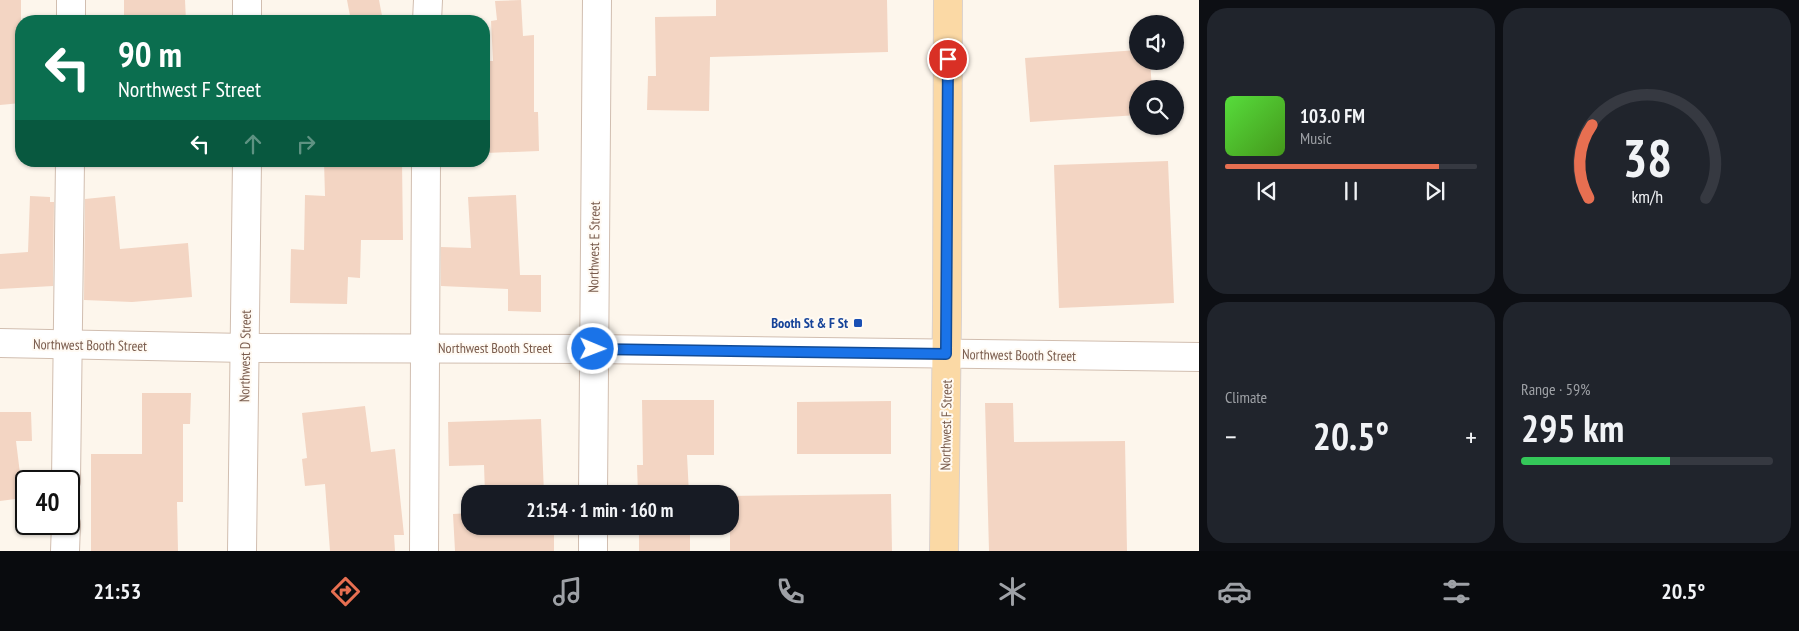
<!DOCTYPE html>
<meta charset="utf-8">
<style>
body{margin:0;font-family:"PT Sans Narrow",sans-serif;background:#20242c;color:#f1f3f6;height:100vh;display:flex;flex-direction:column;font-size:19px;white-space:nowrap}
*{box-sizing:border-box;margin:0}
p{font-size:16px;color:#9ea1a6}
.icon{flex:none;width:28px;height:28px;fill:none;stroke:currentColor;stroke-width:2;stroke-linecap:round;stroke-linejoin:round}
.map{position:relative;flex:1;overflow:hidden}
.sheet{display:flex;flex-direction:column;gap:8px;padding:8px;background:#0d0f14;width:600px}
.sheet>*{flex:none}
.top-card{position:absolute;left:15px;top:15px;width:475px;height:152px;border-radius:20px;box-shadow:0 1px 4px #0004;background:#0b6e4f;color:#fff;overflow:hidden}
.controls{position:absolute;left:1129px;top:15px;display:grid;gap:10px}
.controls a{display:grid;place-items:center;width:55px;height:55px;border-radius:50%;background:#171b24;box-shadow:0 1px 4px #0004;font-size:25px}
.speed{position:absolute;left:15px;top:470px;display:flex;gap:10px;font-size:25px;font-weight:700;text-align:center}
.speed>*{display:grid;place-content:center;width:65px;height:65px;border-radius:50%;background:#171b24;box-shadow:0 1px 4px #0004;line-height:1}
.speed .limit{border:2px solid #111;border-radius:8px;background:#fff;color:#111}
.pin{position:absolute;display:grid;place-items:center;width:42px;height:42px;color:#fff;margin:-21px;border:2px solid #fff;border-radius:50%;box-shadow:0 1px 5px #0007}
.me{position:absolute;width:55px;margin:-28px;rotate:91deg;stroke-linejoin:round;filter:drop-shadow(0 0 4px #0008)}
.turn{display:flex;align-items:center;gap:18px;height:105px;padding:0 20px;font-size:22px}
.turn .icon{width:65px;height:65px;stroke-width:2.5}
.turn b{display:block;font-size:35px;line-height:42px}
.lanes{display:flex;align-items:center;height:48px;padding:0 20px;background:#0003;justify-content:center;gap:25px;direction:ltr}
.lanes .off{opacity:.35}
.big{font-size:38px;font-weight:800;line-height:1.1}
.sheet .widget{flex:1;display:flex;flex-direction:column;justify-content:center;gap:8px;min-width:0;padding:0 18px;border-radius:20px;background:#20242c}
.sheet .dial{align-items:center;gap:0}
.dial svg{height:130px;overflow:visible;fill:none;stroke:#363941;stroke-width:7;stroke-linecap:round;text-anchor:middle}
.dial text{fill:#f1f3f6;stroke:none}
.song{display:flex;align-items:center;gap:15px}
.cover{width:60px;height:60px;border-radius:8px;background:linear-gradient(135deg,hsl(110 70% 55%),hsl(100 70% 35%))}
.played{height:5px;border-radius:2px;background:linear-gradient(90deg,#e76f51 85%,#363941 85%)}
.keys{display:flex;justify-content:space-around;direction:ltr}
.heat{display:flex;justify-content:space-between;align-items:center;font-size:28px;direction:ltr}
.charge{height:8px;border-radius:4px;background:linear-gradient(90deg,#34c759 59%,#363941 0)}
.sheet .tiles{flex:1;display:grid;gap:8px;grid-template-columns:repeat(2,1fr)}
.trip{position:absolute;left:461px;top:485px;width:278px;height:50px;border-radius:20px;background:#171b24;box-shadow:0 1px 4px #0004;font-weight:800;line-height:50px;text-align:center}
.tab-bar{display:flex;height:80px;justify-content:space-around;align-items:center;background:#090b0e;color:#9ea1a6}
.tab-bar .icon{width:35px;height:35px}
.tab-bar .current{color:#e76f51}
.tab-bar b{font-size:22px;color:#f1f3f6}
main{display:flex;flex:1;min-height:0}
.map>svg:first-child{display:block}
</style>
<main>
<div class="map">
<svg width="1199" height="551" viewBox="0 0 1199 551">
<rect width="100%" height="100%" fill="#fdf6ec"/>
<g fill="#f3d5c3">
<path d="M0,0H21V103L0,105Z"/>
<path d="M124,0H185L186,21H124Z"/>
<path d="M347,0H379L383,21H351Z"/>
<path d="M521,0L523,36L534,35V112H538L539,151L486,153L484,61H493L491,21L497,20L495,1Z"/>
<path d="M716,0H887L888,52L710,57L709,111L647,110L648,76H656L655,17L716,16Z"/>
<path d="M1138,50V61H1150L1152,89H1138V115L1030,122L1025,58Z"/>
<path d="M324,161H402L403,240H361L360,278L348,277L347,304L290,303L291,249L304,250L305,195L325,196Z"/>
<path d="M1168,161L1174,303L1059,308L1054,165Z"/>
<path d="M516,195L520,275H541V312L508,311V289L441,286V247L471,248L468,197Z"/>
<path d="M30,196L50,197V202H54L53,286L0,289V254L28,252Z"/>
<path d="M115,196L120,249L188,243L192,297L132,302L84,300L85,199Z"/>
<path d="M142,393H191L190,424H183V502H177L178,551H91V454H142Z"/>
<path d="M642,400H714V455H687L689,494H638L637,465H643Z"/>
<path d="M891,401V454H797V402Z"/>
<path d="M985,403H1013L1014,442L1125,441L1127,551H989Z"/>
<path d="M365,406L371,452L395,449L404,535H394L395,551H330L325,484L305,486L302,459L307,458L302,413Z"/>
<path d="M0,412H31L32,441H16L23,498L0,501Z"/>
<path d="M541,419L544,494H485L484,465L449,466L448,422Z"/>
<path d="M891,494L892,551H730V496Z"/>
<path d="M470,513V526H554V551H455L453,514Z"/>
<rect x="639" y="526" width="51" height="25"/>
</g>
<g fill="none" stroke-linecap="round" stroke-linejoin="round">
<defs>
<g id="minor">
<path d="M71,21V0"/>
<path d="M247,21V0"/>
<path d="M427,21L428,0"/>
<path d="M0,343L246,348L593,349L1199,357"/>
<path d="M66,481L70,161"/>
<path d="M593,494L597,0"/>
<path d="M65,551L66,524"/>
<path d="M242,551L247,161"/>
<path d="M424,551L426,161"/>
<path d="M593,551V526"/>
</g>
<path id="major" d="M944,551L947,316L948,0"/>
</defs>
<use href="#minor" stroke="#d1beb0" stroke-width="30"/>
<use href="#major" stroke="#dad1cd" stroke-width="30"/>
<use href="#minor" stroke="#fff" stroke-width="28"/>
<use href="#major" stroke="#fbd9a5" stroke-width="28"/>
</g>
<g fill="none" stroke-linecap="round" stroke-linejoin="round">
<defs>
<path id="route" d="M593,349L946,354L948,59"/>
</defs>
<use href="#route" stroke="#114b97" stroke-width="12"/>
<use href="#route" stroke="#1a73e8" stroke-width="9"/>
</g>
<rect fill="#1a4fb4" stroke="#fffaf3" stroke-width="2" x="853" y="318" width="10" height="10" rx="2.5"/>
<g text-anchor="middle" stroke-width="4" stroke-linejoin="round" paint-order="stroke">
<g font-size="14" fill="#7a5c4d" stroke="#fffaf3">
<text transform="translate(594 247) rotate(-89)" y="5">Northwest E Street</text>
<text transform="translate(90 345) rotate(1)" y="5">Northwest Booth Street</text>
<text x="495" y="353">Northwest Booth Street</text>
<text transform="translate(1019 355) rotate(1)" y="5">Northwest Booth Street</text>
<text transform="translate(245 356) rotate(-89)" y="5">Northwest D Street</text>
<text transform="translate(946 425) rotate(-89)" y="5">Northwest F Street</text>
</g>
<g font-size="14" font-weight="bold" fill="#164399" stroke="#fffaf3" text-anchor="end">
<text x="848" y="328">Booth St &amp; F St</text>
</g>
</g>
</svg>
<div class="controls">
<a><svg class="icon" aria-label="sound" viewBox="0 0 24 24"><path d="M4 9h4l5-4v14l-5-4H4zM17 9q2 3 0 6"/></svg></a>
<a><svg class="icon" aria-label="search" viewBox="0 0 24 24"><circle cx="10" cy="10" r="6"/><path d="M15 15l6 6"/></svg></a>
</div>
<div class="speed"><div class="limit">40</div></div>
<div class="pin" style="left:948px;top:59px;background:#d93025"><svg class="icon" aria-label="arrive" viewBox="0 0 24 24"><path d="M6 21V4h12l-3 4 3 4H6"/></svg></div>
<svg class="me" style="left:593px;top:349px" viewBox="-20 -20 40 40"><circle r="17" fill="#1a73e8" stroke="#fff" stroke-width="3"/><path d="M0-11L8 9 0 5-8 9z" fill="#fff"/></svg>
<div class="trip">21:54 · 1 min · 160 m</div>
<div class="top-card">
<div class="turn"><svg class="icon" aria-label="left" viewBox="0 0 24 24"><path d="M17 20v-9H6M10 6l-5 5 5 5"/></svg><div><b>90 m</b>Northwest F Street</div></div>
<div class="lanes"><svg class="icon" aria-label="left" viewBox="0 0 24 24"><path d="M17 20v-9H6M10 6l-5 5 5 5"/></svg><svg class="icon off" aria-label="ahead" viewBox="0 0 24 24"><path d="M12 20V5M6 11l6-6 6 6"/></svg><svg class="icon off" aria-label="right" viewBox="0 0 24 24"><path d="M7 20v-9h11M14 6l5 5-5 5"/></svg></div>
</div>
</div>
<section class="sheet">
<div class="tiles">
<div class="widget">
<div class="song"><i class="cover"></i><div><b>103.0 FM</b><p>Music</p></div></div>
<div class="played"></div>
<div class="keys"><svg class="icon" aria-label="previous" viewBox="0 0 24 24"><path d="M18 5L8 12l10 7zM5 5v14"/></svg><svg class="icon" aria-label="pause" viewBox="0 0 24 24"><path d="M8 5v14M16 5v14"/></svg><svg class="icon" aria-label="next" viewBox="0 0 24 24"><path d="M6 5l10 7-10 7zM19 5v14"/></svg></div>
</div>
<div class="widget dial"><svg viewBox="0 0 100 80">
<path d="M14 69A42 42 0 1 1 86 69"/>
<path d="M14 69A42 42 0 0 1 16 24" stroke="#e76f51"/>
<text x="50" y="56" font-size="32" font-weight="700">38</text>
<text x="50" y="72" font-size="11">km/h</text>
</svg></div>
<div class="widget"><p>Climate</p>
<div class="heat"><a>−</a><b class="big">20.5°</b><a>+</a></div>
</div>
<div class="widget"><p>Range · 59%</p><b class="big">295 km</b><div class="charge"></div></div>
</div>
</section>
</main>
<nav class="tab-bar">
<b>21:53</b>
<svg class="icon current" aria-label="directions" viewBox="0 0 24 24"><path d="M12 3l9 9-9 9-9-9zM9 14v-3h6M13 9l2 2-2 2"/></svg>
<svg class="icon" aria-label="music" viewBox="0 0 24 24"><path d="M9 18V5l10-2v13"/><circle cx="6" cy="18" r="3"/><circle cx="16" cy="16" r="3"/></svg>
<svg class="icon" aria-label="phone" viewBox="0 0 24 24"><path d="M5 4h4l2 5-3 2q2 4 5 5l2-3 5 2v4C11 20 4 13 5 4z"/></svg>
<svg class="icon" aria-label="climate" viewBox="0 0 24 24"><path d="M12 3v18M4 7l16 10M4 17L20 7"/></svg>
<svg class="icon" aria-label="car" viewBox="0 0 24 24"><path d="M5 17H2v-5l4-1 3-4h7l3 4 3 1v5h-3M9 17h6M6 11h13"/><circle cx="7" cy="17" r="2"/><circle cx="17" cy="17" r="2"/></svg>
<svg class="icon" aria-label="filters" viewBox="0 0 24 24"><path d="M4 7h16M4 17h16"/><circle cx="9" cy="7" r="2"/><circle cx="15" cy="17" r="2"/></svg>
<b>20.5°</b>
</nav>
